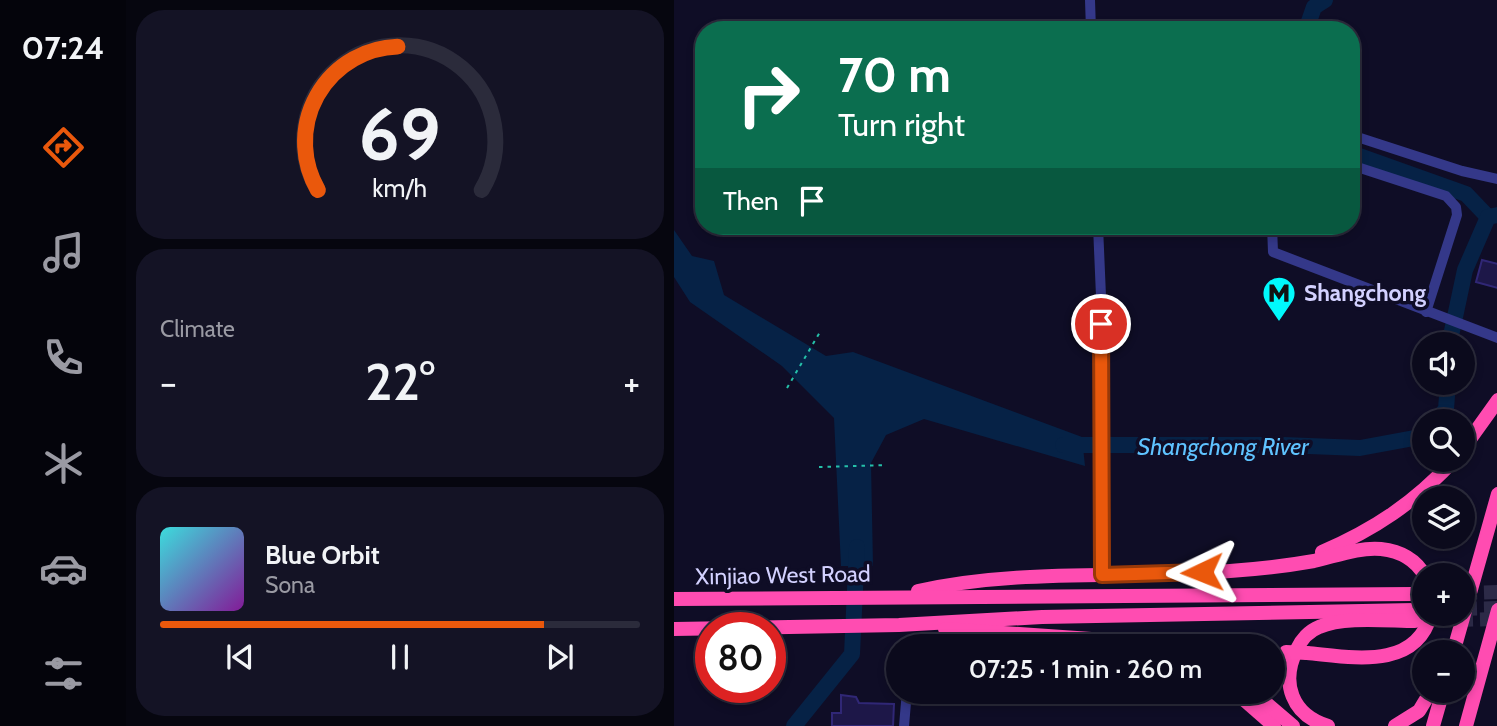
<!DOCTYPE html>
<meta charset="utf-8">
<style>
body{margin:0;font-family:Cabin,sans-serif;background:#141325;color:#f1f3f6;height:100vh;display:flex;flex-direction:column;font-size:26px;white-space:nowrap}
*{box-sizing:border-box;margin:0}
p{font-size:23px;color:#9a9aa3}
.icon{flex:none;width:38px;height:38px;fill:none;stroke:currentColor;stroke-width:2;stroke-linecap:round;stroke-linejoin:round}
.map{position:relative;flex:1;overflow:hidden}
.details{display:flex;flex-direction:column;gap:10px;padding:10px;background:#06060f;width:548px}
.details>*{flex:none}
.hud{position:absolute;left:21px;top:21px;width:665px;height:214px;border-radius:28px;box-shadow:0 4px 10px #0003,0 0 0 2px #2b2b3b;background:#0b6e4f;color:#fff;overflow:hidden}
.tools{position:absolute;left:738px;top:332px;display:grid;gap:14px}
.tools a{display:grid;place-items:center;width:63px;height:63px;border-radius:50%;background:#0b0a1c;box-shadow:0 4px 10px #0003,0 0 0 2px #2b2b3b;font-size:35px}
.speed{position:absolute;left:21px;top:612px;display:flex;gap:14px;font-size:35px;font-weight:700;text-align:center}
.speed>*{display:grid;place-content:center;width:91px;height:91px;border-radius:50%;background:#0b0a1c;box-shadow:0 4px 10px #0003,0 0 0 2px #2b2b3b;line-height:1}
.speed .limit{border:10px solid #d22;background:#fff;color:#111}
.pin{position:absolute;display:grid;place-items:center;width:60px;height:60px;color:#fff;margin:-30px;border:4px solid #fff;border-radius:50%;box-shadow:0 2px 7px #0007}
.me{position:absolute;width:77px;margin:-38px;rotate:268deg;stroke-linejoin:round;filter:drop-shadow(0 0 5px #0008)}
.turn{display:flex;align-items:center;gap:24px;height:147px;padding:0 28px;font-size:32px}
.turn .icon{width:91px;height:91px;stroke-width:2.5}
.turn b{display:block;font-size:49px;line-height:60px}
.then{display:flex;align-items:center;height:66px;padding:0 28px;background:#0003;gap:14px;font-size:26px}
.big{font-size:52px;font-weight:600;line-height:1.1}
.details .card{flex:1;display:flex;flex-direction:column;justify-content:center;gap:10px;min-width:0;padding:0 24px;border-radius:28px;background:#141325}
.details .dial{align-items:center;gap:0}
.dial svg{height:182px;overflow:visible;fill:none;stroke:#2b2b3b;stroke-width:7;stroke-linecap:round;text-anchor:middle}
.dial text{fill:#f1f3f6;stroke:none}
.song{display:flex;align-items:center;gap:21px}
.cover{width:84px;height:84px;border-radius:10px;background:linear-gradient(135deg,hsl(180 70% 55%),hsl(290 70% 35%))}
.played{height:7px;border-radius:4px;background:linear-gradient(90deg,#ea580c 80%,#2b2b3b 80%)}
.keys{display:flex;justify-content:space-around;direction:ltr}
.heat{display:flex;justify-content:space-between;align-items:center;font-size:38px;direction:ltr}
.trip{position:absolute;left:212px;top:634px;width:399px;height:70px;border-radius:35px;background:#0b0a1c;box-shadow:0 4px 10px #0003,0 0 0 2px #2b2b3b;font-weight:600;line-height:70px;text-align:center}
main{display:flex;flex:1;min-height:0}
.menu{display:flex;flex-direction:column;width:126px;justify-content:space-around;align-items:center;background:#04040b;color:#9a9aa3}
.menu .icon{width:49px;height:49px}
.menu .active{color:#ea580c}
.menu b{font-size:32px;color:#f1f3f6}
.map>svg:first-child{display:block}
</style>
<main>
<nav class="menu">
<b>07:24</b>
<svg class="icon active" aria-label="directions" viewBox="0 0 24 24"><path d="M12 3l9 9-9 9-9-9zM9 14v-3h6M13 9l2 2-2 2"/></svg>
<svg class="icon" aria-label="music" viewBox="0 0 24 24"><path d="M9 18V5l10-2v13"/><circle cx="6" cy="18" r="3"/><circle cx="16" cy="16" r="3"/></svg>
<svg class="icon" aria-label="phone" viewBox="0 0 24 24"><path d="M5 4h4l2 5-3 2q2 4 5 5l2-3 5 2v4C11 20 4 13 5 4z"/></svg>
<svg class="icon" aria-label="climate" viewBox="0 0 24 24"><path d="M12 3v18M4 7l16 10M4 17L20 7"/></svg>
<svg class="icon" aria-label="car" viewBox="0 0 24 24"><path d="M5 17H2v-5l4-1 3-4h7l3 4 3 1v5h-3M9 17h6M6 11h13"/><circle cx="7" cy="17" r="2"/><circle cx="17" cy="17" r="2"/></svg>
<svg class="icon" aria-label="filters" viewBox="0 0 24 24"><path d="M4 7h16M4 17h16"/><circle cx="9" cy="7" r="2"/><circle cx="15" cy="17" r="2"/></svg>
</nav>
<section class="details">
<div class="card dial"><svg viewBox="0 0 100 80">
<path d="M14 69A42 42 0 1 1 86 69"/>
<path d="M14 69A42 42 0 0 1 49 6" stroke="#ea580c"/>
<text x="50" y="56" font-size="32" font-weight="700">69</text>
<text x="50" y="72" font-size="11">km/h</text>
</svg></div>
<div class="card"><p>Climate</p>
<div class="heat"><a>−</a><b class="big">22°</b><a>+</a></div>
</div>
<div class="card">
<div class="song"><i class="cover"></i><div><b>Blue Orbit</b><p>Sona</p></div></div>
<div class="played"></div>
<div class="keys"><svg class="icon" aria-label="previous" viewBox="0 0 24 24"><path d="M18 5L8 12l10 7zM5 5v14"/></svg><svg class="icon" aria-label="pause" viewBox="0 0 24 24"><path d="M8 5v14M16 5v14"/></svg><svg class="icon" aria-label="next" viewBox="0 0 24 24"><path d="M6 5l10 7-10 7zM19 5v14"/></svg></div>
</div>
</section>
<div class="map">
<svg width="824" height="726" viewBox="0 0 824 726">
<rect width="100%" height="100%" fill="#0f0d26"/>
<path fill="#062246" d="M0,230L18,256L40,261L50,295L152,356L179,352L408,437L411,466L250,419L212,435L197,463L199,566H167L160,418L108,366L16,302L0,277Z"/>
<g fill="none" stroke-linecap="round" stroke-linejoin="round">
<g stroke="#062246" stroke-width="16">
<path d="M632,30L640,7L651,0"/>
<path d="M677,153L792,194L814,217"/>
<path d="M775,345L791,270L814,217L824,215"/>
<path d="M762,422L772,409L774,383"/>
<path d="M389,445H609L686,448L751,436"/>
<path d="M120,726L178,654L183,547"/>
</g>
</g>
<g fill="#1d1748" stroke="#302776" stroke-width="2">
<path d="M808,260L824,264V288L802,282Z"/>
<path d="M167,695L182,697L185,703L220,704L219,726H158V713H167Z"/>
</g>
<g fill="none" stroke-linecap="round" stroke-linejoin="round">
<g stroke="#2c2a47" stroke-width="14" stroke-dasharray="14 7" stroke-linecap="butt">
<path d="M789,593L824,592"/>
<path d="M789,609L824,608"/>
<path d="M743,621L824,619"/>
</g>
<g stroke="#25c0a9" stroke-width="2" stroke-dasharray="3.5 5" stroke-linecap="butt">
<path d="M113,388L146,332"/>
<path d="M145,467L213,465"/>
</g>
<g stroke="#343889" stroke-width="10">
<path d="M416,0L417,30"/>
<path d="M677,135L788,171L824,179"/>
<path d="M677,165L772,196L782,207L783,215L752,312"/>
<path d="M424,226L427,296L428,575"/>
<path d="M598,226L599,252L824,338"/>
<path d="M300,646L307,632"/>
<path d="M230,726L233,691"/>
</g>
<g stroke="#ff4cb1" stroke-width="14">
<path d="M789,449L824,400"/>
<path d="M648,552C701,529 740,503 780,460"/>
<path d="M244,591C345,568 452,579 556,571C584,569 612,566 640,561C662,556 685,547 707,549C726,551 742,560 751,576"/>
<path d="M0,599L740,594"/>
<path d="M0,629L225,625L368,617L741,610"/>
<path d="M271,629L518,646"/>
<path d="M633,653C677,657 742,671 757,614"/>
<path d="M779,653L824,494"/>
<path d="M560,691L600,726"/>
<path d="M578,691L619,726"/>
<path d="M654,726C618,715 606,683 623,649C627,640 635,631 645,627C670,616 714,621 741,621"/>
<path d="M721,726L745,711L757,691"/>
<path d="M759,726L769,691"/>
<path d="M792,726L824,610"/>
</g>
<path stroke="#ff4cb1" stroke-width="14" d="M612,652L633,653"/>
</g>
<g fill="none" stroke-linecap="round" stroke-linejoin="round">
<defs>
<path id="route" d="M427,324L428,575L528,572"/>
</defs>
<use href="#route" stroke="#983908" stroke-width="18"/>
<use href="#route" stroke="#ea580c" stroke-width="12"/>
</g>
<defs>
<symbol id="metro-pin" viewBox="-11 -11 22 30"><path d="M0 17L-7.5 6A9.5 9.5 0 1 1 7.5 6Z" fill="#00f9fc" stroke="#0f0d26"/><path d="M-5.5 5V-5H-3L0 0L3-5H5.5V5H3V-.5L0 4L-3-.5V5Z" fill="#111"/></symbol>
</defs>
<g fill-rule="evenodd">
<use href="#metro-pin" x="586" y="274" width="38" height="52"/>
</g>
<g text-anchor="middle" stroke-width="7" stroke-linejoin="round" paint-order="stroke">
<g font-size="23" font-weight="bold" fill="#d3d1ff" stroke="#0f0d26" text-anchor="start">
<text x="630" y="301">Shangchong</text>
</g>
<g font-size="23" fill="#d3d1ff" stroke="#0f0d26">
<text transform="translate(109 575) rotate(-1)" y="8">Xinjiao West Road</text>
</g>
<g font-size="24" font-style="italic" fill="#5fc3ff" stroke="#0f0d26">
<text x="549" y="455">Shangchong River</text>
</g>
</g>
</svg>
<div class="tools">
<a><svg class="icon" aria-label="sound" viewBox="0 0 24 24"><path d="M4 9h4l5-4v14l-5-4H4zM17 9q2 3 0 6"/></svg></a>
<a><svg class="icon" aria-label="search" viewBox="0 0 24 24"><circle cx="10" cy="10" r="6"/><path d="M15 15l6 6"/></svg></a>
<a><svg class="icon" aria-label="layers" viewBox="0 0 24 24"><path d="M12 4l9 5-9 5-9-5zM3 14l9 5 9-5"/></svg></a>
<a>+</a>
<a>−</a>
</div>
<div class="speed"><div class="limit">80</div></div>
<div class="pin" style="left:427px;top:324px;background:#d93025"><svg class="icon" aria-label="arrive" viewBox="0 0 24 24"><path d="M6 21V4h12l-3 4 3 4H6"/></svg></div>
<svg class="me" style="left:528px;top:572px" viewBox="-20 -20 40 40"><path d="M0-17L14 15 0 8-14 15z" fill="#ea580c" stroke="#fff" stroke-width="4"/></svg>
<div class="trip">07:25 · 1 min · 260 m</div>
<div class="hud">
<div class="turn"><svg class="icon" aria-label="right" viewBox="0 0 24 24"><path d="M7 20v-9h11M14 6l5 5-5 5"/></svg><div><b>70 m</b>Turn right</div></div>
<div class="then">Then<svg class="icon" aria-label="arrive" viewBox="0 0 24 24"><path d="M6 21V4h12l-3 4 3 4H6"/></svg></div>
</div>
</div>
</main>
